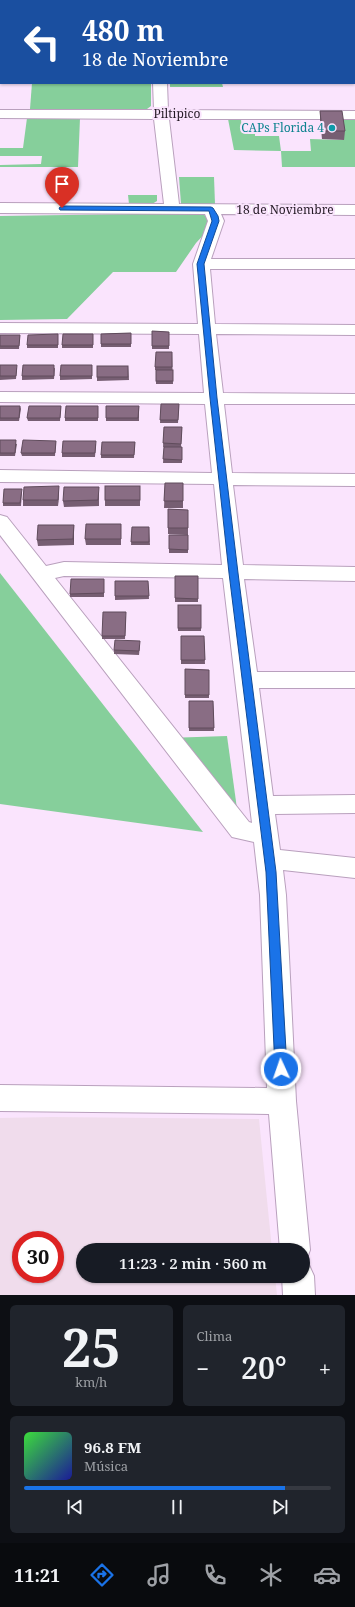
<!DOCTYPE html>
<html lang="es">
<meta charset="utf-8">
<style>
body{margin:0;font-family:"Noto Serif",serif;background:#20242c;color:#f1f3f6;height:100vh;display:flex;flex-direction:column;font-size:15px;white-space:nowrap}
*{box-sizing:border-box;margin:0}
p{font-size:13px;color:#9ea1a6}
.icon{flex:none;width:22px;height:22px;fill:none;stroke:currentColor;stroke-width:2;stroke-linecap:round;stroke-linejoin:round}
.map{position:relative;height:1295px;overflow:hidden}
.panel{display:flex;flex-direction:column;gap:10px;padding:10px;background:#0d0f14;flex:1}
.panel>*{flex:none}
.top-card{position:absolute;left:0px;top:0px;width:355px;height:84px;box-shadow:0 1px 3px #0004;background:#1a4fa0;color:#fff;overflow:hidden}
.speed{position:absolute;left:12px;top:1231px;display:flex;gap:8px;font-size:20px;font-weight:700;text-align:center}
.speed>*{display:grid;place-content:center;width:52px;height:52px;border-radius:50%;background:#171b24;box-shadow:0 1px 3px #0004;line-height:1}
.speed .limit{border:6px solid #d22;background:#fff;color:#111}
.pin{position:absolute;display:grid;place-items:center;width:34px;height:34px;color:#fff;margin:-41px -17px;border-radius:50% 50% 50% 0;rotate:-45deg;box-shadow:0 0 4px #0007}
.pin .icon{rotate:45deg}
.me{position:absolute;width:44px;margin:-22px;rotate:357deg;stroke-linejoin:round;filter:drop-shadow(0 0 3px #0008)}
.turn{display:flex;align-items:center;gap:14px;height:84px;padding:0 16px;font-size:18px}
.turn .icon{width:52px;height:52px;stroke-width:2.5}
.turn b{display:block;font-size:28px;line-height:34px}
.big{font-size:30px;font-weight:600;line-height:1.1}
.panel .card{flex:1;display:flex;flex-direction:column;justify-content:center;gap:6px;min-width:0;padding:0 14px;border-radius:6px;background:#20242c}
.panel .dial{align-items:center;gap:0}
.dial b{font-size:52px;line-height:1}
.song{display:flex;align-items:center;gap:12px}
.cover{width:48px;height:48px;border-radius:6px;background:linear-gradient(135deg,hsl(120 70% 55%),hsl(240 70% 35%))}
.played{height:4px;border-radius:2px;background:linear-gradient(90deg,#1a73e8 85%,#363941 85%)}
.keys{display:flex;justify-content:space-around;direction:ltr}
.heat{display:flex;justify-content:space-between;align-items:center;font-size:22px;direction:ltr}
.panel .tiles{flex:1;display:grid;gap:10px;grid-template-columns:1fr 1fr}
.card:last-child{grid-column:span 2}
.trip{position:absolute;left:76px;top:1243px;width:234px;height:40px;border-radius:20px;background:#171b24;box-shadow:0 1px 3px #0004;font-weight:600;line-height:40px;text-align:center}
.tab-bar{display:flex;height:64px;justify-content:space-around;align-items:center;background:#090b0e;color:#9ea1a6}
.tab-bar .icon{width:28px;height:28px}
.tab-bar .selected{color:#1a73e8}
.tab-bar b{font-size:18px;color:#f1f3f6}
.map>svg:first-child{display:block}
</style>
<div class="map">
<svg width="355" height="1295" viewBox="0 0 355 1295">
<rect width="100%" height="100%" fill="#fae4fd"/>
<g fill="#f0dcec" fill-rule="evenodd">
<path d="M0,0H355V31L354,1H1L0,31Z"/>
<path d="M52,1117L259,1119L272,1250H83V1276H275L277,1295H0V1118ZM21,1240H55V1274H21Z"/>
</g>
<g fill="#86cf9b">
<path d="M32,83H151V106L147,109H30Z"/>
<path d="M170,83H222L223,87H170Z"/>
<path d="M27,118H80L78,167H0V165L41,164L42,156H0V148H23Z"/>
<path d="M228,119H241L242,133H255V136H279L281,151H311L310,139L344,140L342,119H355V167H282L281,151L234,150Z"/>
<path d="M179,177H214L215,204H181Z"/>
<path d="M128,195H157V201L152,204H129Z"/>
<path d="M202,213L209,219L208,230L196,243L176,272H113L67,319L0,320V216Z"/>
<path d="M0,573L203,832L0,804Z"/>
<path d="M227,736L238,816L167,738Z"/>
</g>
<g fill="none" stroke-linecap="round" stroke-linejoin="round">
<defs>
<g id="street">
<rect x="0" y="32" width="1" height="8"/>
<rect x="354" y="32" width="1" height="8"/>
<rect x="354" y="65" width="1" height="12"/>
<path d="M153,83H167L168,110L355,111V119H169L179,204L355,205V215L221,214L224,221L211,259H355V269H210L215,324L355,325V335L216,334L223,393L355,394V404H224L232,473L355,474V486L233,485L243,565L355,567V581L244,579L257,672H355V688H259L273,796L355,795V813L275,814L280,850L355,858V878L283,870L286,895L296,1101L310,1250L306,1261L303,1262V1250H280L269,1114L0,1111V1085L267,1088L260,895L254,842L232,837L0,535V515L7,517L46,566L64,562L222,565L214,484L0,482V470L212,473L205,404L0,402V392L204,393L199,334L0,333V323L198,324L193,264L208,221L205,214L0,213V203L164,204L154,119L0,118V110H154ZM64,576L223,578L252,823L249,822L55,578Z"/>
<path d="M303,1263L309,1265L314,1276L315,1295H283L282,1276H303Z"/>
</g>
</defs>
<use href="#street" stroke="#b9a0bd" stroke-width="2"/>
<use href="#street" fill="#fff" fill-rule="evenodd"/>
</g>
<g fill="#765e72">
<path d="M320,111L345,131L344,140L322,139L320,119Z"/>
<path d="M152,331L169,332V349H152Z"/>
<path d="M131,333V347H101V334Z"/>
<path d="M58,334V348H27V345Z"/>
<path d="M93,334V348H62V345Z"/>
<path d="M0,335H20L19,349H0Z"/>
<path d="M172,352L173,384H156V370H155V367Z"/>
<path d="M0,365L17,368L16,379L0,380Z"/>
<path d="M92,365V379L60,380V376Z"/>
<path d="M97,366H128L129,380L97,381Z"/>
<path d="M55,368L54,379L22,380V376Z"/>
<path d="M161,404H179L178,423H160Z"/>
<path d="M0,406H20L21,409L19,421H0Z"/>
<path d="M61,406L60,421H28L27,418Z"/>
<path d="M98,406V421H65V418Z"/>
<path d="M139,406V421H106V418Z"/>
<path d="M164,427H182L181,447H163Z"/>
<path d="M0,440L17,444L15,456H0Z"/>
<path d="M56,441L55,456H22L21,453Z"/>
<path d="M135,442L134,458H101V455Z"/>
<path d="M96,444L95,457H62V453Z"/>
<path d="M164,447H182V463H163Z"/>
<path d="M165,483H183V508H164Z"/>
<path d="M140,486V506H105V500Z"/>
<path d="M22,492L21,506H3V503Z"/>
<path d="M59,492L58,506H23V500Z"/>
<path d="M99,493V506L64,507L63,501Z"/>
<path d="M168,509L188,510V535L168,534Z"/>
<path d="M121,524V545H86L85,539Z"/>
<path d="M74,525V545L38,546L37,540Z"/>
<path d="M132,527H149L150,545H131Z"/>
<rect x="169" y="535" width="19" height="18"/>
<rect x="175" y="576" width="23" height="26"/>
<path d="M104,579V597H70V594Z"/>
<path d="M115,581H148L149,599L115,600Z"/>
<rect x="178" y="605" width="23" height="26"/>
<path d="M126,616L125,639H102V636Z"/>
<path d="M181,636H204L205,664H181Z"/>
<path d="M140,645L139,655L114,654V650Z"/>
<path d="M185,669L209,670V698H185Z"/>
<path d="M189,701H213L214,731H189Z"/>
</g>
<g fill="#604c5c">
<path d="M59,486V492L58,506V500Z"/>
<path d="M74,525V545L73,539Z"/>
</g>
<g fill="#896d84" stroke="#604c5c">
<path d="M320,111H342L345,131H322Z"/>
<path d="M152,331L169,332V346H152Z"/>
<path d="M131,333V344H101V334Z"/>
<path d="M58,334V345H27L28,335Z"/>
<path d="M63,334H93V345H62Z"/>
<path d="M0,335H20L19,346H0Z"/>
<path d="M156,352H172V367H155Z"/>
<path d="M0,365H17L16,376H0Z"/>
<path d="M23,365H54V376H22Z"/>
<path d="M61,365H92V376H60Z"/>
<rect x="97" y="366" width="31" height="11"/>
<rect x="156" y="370" width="17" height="11"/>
<path d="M161,404H179L178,420H160Z"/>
<path d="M0,406H20L19,418H0Z"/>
<path d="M29,406H61L60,418H27Z"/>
<path d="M66,406H98V418H65Z"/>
<path d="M106,406H139L138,418H106Z"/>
<path d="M164,427H182L181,444L163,443Z"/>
<path d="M0,440H16L15,453H0Z"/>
<path d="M23,440L56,441L55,453H21Z"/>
<path d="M63,441H96L95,453H62Z"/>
<path d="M102,442H135L134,455H101Z"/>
<path d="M164,447H182V460L163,459Z"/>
<path d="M165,483H183V501H164Z"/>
<path d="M59,486L58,500H23L24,487Z"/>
<rect x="105" y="486" width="35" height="14"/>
<path d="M64,487H99L98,500L63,501Z"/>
<path d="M4,489H22L20,503H3Z"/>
<path d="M168,509L188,510V528H168Z"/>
<path d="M86,524H121V539H85Z"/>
<path d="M38,525H74L73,539L37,540Z"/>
<path d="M132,527H149V542H131Z"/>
<path d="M169,535H188V550L169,549Z"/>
<path d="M175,576H198V599L175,598Z"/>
<path d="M71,579H104V593L70,594Z"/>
<path d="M115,581H148L149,596H115Z"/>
<rect x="178" y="605" width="23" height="23"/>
<path d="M103,612H126L125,636H102Z"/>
<path d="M181,636H204L205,660H181Z"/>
<path d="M115,640L140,641L139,651L114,650Z"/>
<path d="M185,669L209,670V695H185Z"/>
<path d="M189,701H213L214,728H189Z"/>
</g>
<path fill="#1a73e8" stroke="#114b97" d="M62,206L211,207L213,208L218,216L219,221L204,264L217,398L238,573L276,872L287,1069L285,1073L281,1074L277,1073L275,1069L266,872L229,573L210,398L197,264L212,221L209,211L60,210L59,208Z"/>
<circle fill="#0f9aa8" stroke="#fae4fd" stroke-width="1.5" cx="332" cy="128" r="4"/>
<g text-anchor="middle" stroke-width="4" stroke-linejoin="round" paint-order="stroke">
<g font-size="12" fill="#241a25" stroke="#fae4fd">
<text x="177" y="118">Piltipico</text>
<text x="285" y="214">18 de Noviembre</text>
</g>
<g font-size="12" fill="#0d838f" stroke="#fae4fd" text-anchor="end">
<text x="324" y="132">CAPs Florida 4</text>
</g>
</g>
</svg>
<div class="speed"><div class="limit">30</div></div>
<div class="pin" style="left:62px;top:208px;background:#d93025"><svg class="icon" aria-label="arrive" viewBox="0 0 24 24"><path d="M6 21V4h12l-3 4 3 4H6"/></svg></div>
<svg class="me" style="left:281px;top:1069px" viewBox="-20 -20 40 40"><circle r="17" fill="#1a73e8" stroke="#fff" stroke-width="3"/><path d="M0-11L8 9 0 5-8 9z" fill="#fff"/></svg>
<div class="trip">11:23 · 2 min · 560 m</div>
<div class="top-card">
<div class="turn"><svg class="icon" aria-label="left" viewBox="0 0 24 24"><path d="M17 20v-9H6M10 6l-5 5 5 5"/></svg><div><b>480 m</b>18 de Noviembre</div></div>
</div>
</div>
<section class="panel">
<div class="tiles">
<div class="card dial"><b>25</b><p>km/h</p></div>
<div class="card"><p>Clima</p>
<div class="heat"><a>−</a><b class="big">20°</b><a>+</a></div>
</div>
<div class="card">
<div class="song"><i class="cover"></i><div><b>96.8 FM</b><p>Música</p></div></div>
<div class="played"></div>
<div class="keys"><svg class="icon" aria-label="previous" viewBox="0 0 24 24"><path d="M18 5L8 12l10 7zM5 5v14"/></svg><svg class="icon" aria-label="pause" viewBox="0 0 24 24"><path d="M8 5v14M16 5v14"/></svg><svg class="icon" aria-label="next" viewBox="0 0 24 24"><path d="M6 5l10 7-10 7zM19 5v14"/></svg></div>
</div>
</div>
</section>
<nav class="tab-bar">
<b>11:21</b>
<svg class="icon selected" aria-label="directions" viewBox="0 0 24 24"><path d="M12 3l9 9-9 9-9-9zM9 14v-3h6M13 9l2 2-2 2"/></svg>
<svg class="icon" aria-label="music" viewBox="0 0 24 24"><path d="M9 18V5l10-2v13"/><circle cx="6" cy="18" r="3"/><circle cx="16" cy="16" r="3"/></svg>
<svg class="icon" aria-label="phone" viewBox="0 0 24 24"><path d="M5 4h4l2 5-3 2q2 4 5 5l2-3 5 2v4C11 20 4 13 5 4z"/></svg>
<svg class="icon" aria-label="climate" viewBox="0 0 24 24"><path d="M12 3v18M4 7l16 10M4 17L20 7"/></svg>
<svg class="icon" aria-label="car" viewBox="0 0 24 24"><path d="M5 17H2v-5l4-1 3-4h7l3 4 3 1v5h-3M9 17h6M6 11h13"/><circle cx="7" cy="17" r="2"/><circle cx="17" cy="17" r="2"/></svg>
</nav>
